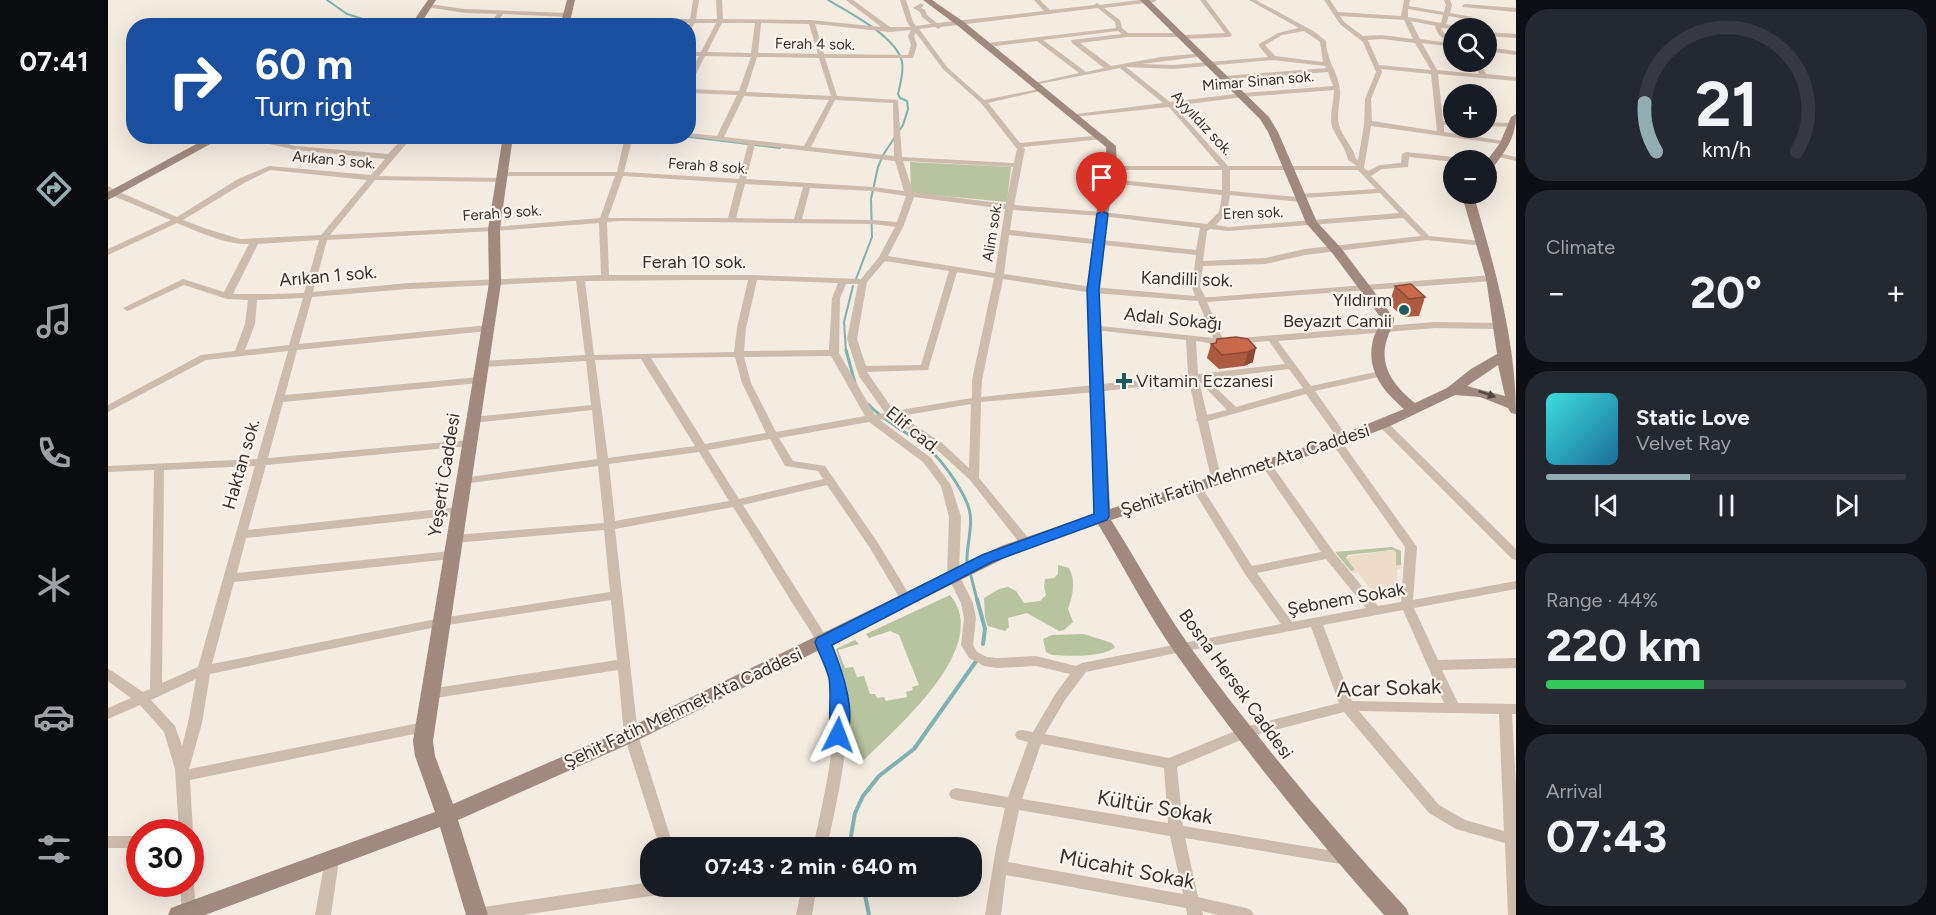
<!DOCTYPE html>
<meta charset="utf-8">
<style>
body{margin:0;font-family:Figtree,sans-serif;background:#242831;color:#f1f3f6;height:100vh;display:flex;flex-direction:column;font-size:22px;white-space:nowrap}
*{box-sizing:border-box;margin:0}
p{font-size:20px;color:#9ea1a6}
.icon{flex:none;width:33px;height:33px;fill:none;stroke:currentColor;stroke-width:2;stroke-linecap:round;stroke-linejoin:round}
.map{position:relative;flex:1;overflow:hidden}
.drawer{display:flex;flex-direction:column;gap:9px;padding:9px;background:#0d0f14;width:420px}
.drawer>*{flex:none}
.banner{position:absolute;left:18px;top:18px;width:570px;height:126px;border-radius:24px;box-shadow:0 6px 24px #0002;background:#1a4fa0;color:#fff;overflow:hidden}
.buttons{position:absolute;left:1335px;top:18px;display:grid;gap:12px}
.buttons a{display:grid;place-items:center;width:54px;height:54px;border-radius:50%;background:#171b24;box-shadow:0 6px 24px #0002;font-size:30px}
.speed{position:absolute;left:18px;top:819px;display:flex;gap:12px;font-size:30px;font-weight:700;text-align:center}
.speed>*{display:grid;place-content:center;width:78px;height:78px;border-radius:50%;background:#171b24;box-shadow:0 6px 24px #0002;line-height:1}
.speed .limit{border:9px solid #d22;background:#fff;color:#111}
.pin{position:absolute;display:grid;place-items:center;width:51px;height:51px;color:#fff;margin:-62px -26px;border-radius:50% 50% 50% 0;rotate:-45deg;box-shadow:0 0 6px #0007}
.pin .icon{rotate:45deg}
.me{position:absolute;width:66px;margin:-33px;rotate:3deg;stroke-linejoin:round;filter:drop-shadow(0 0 4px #0008)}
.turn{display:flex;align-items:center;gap:21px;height:126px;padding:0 30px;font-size:27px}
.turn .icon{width:78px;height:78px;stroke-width:2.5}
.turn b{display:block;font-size:42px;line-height:51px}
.big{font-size:45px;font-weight:700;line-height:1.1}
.drawer .card{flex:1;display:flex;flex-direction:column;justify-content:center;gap:9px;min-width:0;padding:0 21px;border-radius:24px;background:#242831}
.drawer .dial{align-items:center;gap:0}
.dial svg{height:156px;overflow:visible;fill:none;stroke:#363941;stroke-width:7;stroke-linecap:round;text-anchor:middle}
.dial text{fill:#f1f3f6;stroke:none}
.song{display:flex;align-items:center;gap:18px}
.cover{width:72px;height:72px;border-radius:9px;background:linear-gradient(135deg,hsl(180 70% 55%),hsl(200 70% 35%))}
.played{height:6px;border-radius:3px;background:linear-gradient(90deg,#92aeb2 40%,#363941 40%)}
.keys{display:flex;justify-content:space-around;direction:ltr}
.heat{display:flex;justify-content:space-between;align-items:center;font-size:33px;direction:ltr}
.charge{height:9px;border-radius:4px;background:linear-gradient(90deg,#34c759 44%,#363941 0)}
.trip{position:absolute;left:532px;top:837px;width:342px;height:60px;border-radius:24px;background:#171b24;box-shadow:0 6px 24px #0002;font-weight:700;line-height:60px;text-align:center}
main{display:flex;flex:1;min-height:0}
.dock{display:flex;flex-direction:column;width:108px;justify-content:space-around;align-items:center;background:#090b0e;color:#9ea1a6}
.dock .icon{width:42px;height:42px}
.dock .on{color:#92aeb2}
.dock b{font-size:27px;color:#f1f3f6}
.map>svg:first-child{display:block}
</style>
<main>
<nav class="dock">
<b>07:41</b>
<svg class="icon on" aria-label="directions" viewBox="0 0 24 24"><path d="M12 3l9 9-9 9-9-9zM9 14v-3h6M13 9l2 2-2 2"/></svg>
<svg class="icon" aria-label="music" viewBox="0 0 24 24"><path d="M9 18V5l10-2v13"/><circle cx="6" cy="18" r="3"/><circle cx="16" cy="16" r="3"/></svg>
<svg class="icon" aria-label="phone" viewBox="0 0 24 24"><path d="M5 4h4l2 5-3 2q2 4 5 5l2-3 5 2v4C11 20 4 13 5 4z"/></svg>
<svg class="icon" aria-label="climate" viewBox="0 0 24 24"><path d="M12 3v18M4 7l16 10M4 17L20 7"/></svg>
<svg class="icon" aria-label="car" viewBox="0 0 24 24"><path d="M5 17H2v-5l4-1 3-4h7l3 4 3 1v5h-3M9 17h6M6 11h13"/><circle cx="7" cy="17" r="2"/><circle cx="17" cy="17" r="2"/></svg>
<svg class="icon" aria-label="filters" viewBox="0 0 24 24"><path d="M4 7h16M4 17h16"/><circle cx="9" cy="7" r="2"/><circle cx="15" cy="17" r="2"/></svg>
</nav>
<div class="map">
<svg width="1408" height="915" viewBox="0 0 1408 915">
<rect width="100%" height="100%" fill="#f4ebe1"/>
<g fill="#b8c4a0">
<path d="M802,162L903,167L899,202L803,193Z"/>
<path d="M1284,547L1293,551V565L1288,566V552L1285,550L1239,555L1247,570L1243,571L1227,552Z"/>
<path d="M950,565L961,568C968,581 965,595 960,609L965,622L956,630L951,631L919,613L900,618L901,627L897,631L880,626L877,618L876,598L891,589L900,587L908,591L916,603L932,601L938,595L936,587L937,579L946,578L950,574Z"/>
<path d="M842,595C885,646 789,727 756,760L740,759V692L728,649L747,640L751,644L730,650L737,668L745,667L749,677L756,676L762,694H767L769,698L776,697L778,701L799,697L798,692L805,690L804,687L811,685L791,635L782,631L761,638L758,634Z"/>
<path d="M976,634L1004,643L1007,647C994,658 961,656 944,655L938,652L935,639L944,635Z"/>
</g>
<path fill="#ecdcc8" d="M1284,550L1288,552V565H1293L1294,568L1289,569L1290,593L1287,595L1267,594L1250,573H1245L1243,571L1247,570L1237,557Z"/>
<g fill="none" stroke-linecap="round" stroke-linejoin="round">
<g stroke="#7fb0b2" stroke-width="2">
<path d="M219,0L239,14L277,26"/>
<path d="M720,0C741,12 789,37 794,62C796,71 792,85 790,94L792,98L799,101L800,109L795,125L775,155L770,167L763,199L764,237L748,279"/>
<path d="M574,136L640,144"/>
<path d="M647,145L672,148"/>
<path d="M738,352L736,322L745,286"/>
</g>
<g stroke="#7fb0b2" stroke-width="3">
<path d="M738,350L747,383"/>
<path d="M760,404C778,424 803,433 823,451C836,463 859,495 862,513C865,527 858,547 859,563"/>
<path d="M863,576L869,600"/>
</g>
<g stroke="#7fb0b2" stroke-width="4">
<path d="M869,599L877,629L875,644"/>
<path d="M741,848L747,813L755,796L771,776L806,749L869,660"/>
<path d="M752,886L757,895L761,915"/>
</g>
<g fill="#cdbbac" fill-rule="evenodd">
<path d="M585,0H591L588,19H609L608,0H614L615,19L703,20L773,27L738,0H745L782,27H802L799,22L792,0H798L805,22L808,26L823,24L814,17L812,12L805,8L813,3L816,5L813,8L817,10L819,15L829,23L936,11L926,0H932L942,10L986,5L989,3L992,5L1031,0H1049L1046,2L996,8L1012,20L1014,28L1020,33H1074L1077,35L1117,33L1092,0H1098L1124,35L1121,37L1076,39L1073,37H1019L972,43L1003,66L1053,57L1095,53L1097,54V56L1034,64L1066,65L1160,57L1151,46V44L1170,33L1191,28L1141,0H1148L1207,32L1218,41C1218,60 1231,73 1232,91C1233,102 1228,113 1231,125C1234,137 1245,146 1248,159L1250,160L1256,125L1257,99L1268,72L1255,42L1232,24L1216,0H1222L1230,12L1293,16L1296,0H1302L1301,6L1336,12L1338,5L1336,0H1342L1344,5L1342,13L1364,17L1365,18L1362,20L1341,16L1338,24L1351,28L1346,29L1333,28L1336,33L1346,40V47L1314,43L1329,70L1371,74L1366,62H1372L1378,74L1408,77V81L1330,74L1335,121H1346V125H1336V132L1397,141L1401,143L1400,145L1263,126L1256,168L1260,171L1272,165L1293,163L1294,154L1298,152L1355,158V160L1346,162L1301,157L1300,167L1274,169L1263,176L1321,236L1374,241L1377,242V246L1319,240L1197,255L1157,264L1095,266L1092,287L1097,297H1104L1384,275L1388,278L1384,281L1099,302L1115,339H1119L1327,322L1393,323L1398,326L1393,329L1327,328L1170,341L1203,386L1272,371L1277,374L1275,376L1207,391L1241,439L1240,441H1233L1309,547L1305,600L1408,581V589L1306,608L1330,660L1408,658V668L1334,670L1350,703L1408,704V714H1404L1408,786V915H1400L1397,843L1348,829L1321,813L1236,712L1140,737L1069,767L1075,826L1238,853L1243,854L1245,859L1243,864L1238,865L1077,838L1090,897L1138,908L1143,910L1146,915H1110L1094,911L1095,915H1079L1078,908L898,875L893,915H877L888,848L897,808L848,800L843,798L841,794L843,790L848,788L900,797L920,742L909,739L907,735L909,731L914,730L925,732L948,693L962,674L928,666L889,668L876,666L861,658L853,645L856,618L853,603L839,575L841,517L833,486L815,462L761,422L671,438L685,461L717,466L770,543L804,599L802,602H794L762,548L719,485L635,505C655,536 674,567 694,598C710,624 729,650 736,679C747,728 729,799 719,848H705C715,799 734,727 723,679C717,650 699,626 683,601C664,570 645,538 625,507L507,529L530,735L566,848H552L516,735L510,670L321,699L316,698L315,694L316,690L321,689L509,660L503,600L333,626L102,674L94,723L81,769L316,722L321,723L323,727L321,731L316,732L82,780L85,832L82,837V832H71L67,769L56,732L32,705L0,719V708L23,698L0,681V669L4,671L35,692L42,689L46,470L0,472V466L149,459L180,351L98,360L0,412V405L93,355L127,351L137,324L140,300L119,299L76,285L22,310L19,311L15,308L75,279L116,292L141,244C118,245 91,232 69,223L0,255V249L63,220L3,195L0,192V186L9,191L69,217L130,179L161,166L263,175L277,159L188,150L126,136H142L188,146L280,154L297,136H305L271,176L394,178L398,180L394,182L267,180L222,235L386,227L492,218L507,176H395L391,174L395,172H509L517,136H525L516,172L631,179L640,144L577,136H580V133L609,136L629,95L580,93V89L631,91L643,57L597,56L583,84L580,86V76L591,56H580V52H593L608,23H587L580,33L581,23L459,22L456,20L459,18L582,19ZM990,8L1007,22L1008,28L879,43L876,45L879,47L929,41L971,73L926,83V85L1012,68L1055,103L968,114L966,115V117L1061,107L1112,166H1004L1000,168L1004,170H1114V190L1001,179L997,181L1001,183L1114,195L1111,212L1099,224L994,212L906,205L917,149L915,147L995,139L999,137L995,135L912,143L880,103L936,90V88L876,100L839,67L811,29L827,27L830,29L833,27ZM1300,9L1335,15L1333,23L1300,17ZM1232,16L1296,20L1305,39L1274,35L1255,36L1236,22ZM1303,21L1328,26L1327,27L1331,35L1341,43L1312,39ZM614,23H647L643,53L599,52ZM653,23L701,24L710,54L650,53ZM707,24L781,32L803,30L800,36L803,45L800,55L716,54ZM1010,31L1014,34L963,40L964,43L996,68L978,72L935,40ZM1196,31L1212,42L1215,62L1167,56L1157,45L1174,35ZM808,33L835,69L873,103L909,149L906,163L794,157L790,100L729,96L717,58H805L809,45L806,36ZM1274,39L1307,43L1323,70L1271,65L1260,40ZM649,57L711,58L723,96L638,92ZM1165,60L1217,66L1218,68L1117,76L1114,78L1117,80L1220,72L1225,86L1135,93L1062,102L1018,67L1066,69ZM1273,69L1323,74L1329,131L1264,121L1263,99L1274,72ZM1226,90C1226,103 1220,117 1225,129C1230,140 1238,148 1240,160L1249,166H1120L1066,106L1135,97ZM636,96L721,100L696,146L616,137ZM727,100L785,103L786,156L703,147ZM647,145L787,161L796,191L765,187L638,179ZM795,161L905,167L898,204L805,192ZM162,170L259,180L213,235L132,239L96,228L75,220L136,183ZM1122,170H1250L1268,189L1192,194H1189V197L1122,191ZM515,176L629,183L620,218H500ZM637,184L695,187L686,219L628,218ZM702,188L765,191L798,196L789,222L765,220L694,219ZM1272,193L1291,213L1120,227L1108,225L1119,212L1122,195L1193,202L1197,200L1195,198ZM806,197L897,209L887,273L780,256L796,225ZM905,210L994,216L1092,228L1088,250L902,230ZM1295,218L1313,236L1197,249L1157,258L1095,261L1099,231L1102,229L1120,231ZM512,221L765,224L787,227L771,257L753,279L641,275H501L499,222ZM491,223L493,275L300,283L205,292L219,240L386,231ZM901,235L1088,255L1084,287L1087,296L985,287L896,274ZM211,240L196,293L164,294H125L150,244ZM777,261L841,271L813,365L758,366L749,339L759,282ZM849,272L886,278L864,380V398L786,411L759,372L820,370ZM895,279L985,293L1090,301L1105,338L983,325L981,327L986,330L1078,340L1080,375L873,397L874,380ZM584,280H640L629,328L626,352L486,355L477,281ZM649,280L730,283L724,298L721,350L636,351L638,328ZM468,281L477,355L374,361L369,364L374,367L478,361L483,405L365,417L360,420L365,423L484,410L489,459L355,478L350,481L355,484L490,466L496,523L346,535L342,536L340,539L342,542L346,543L496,530L502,592L333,618L104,664L126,582L343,559L347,558L349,555L347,552L343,551L129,573L138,538L350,515L356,511L350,507L140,530L158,465L361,446L366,443L361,440L160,458L175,402L371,383L376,380L371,377L177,395L189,350L380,331L385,328L380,325L191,344L204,297L300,289ZM738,284H750L739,339L751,376L777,413L767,415L731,353L732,298ZM195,298L181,345L137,350L147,324L149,300ZM1088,341L1112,345L1161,341L1177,364L1090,374ZM723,356L757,416L668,432L643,383L636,357ZM627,357L634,383L658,433L597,444L543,358ZM533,359L587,446L500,458L487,360ZM1181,369L1195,388L1128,407L1099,379ZM1081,381L1089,418L1088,420L1090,422L1104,482L1109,485L1114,482L1100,421L1198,394L1231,440H1224L1223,442L1297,547L1293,602L1270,606L1225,551L1163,464L1159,463L1154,466L1213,552L1144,566L1093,486H1085L1084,488L1137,574L1173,624L974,663L968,666L928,656L889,658L879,657L869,652L865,645L868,618L865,603L851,575L853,517L843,485L823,458L772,420L782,418L826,447L862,480L914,546H922L924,543L922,540L871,478L873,402L988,392ZM1091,381L1119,410L1099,415ZM863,404L861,468L834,443L793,416ZM662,439L677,466L710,471L715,479L631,499L600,450ZM591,452L621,501L507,521L501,464ZM147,466L90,667L54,683L56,470ZM1218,559L1258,608L1184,622L1149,573ZM1295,610L1336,703L1244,701L1215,625ZM1203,627L1231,703L1137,727L1061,758L937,734L957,700L978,672L1073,652ZM88,679L80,723L74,746L67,726L43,700ZM1251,711L1391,714L1396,831L1357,820L1331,805ZM933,744L1056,768L1060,823L914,799ZM911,810L1062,836L1075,894L900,862Z"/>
<path d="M321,4L357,9L460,13L463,15L460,17L395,14L387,26H380L389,14L357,13L319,7V5Z"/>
<path d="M1357,4L1408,8V12L1355,7L1354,6Z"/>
<path d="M1378,32L1408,34V38L1378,36Z"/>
<path d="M1378,47L1408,51V55L1378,51Z"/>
<path d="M1378,122L1404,123L1408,125L1404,127L1378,126Z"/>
<path d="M1387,152L1408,157V161L1387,156Z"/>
<path d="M1275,421L1279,422L1408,549V560L1404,559L1271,426L1270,424Z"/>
<rect x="0" y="836" width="32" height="12"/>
<path d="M224,854L229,855L231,860L223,915H207L217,860L219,855Z"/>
<path d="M82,879L86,884L88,912L86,915H74L72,884H82Z"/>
<path d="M543,882V886H570L568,891L563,893L415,915H361L364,910L369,908Z"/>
<path d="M694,886H709L704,915H688Z"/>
</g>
<g fill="#a18a7d" fill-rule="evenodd">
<path d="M320,0H328L311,26H302Z"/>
<path d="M459,0H467L461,26H452Z"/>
<path d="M815,0H824L856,22L1008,146L1009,168L1000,214L991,290L1002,509L1223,439L1296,409C1274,390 1258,370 1265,340C1267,332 1272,326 1273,318L1225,254L1198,223L1160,132L1152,119L1032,0H1041L1161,117L1170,132L1209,222L1233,248L1286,318C1286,325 1282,330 1280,336C1269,365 1286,386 1307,403L1339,388L1363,369L1389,354L1378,278L1356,203L1357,194H1368V203C1388,272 1408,343 1408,414L1403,413L1400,408L1372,397L1347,395L1280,427L1233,445L1003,520C1029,561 1052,604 1080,644C1147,736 1221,825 1298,908L1301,915H1276C1202,832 1132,744 1068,654C1039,613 1016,567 990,524L905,554L530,740L350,820L380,915H358L332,827L97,915H60L63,908L327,812L307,756L305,741L381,283L380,229L395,136H405L392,229L393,283L325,741L327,756L345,804L516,730L893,546L986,514L979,290L988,214L999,168L998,147L850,26ZM1390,365L1397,396L1359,386Z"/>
<path d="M1408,114C1408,140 1396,152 1382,172L1378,173V162L1392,143L1403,117Z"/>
<path d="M103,136H117L0,200V192Z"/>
</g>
</g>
<g fill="#ac5a40">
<path d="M1287,286L1317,297L1311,316L1295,317L1281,304Z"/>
<path d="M1140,339L1145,362L1136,366L1111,369L1099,358L1103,344Z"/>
</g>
<path fill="#8c4a34" d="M1148,348L1145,362L1136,366L1140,352Z"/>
<g fill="#c8694b" stroke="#8c4a34" stroke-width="1.5">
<path d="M1303,284L1317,297L1301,299L1287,286Z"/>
<path d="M1128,337L1140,339L1148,348L1140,352L1114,355L1103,344L1108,343L1109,339Z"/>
</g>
<defs><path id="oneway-solid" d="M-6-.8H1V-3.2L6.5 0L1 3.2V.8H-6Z" transform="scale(1.5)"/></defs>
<use fill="#544640" href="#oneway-solid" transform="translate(1379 394) rotate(19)"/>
<path fill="#1a73e8" stroke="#114b97" stroke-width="1.5" d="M994,211L1000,214L991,290L1001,516L999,520L884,562L724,645C734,670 750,714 737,740L730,742L724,740C719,730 724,693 721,678C718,666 711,654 707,642L709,638L874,555L986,514L979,290L989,214Z"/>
<g fill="#1f5a5e" stroke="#fbf5ee" stroke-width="2">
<circle cx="1296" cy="310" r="6"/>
<path d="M1013 372h6v6h6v6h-6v6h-6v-6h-6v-6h6z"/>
</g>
<g text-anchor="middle" stroke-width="4.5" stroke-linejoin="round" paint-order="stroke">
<g font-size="15" fill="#3b302b" stroke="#fbf5ee">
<text transform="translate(707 44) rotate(1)" y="5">Ferah 4 sok.</text>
<text transform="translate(1150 81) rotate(-5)" y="5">Mimar Sinan sok.</text>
<text transform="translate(1094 123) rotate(47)" y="5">Ayyıldız sok.</text>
<text transform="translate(226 160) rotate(5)" y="5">Arıkan 3 sok.</text>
<text transform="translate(600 166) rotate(4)" y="5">Ferah 8 sok.</text>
<text transform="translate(394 213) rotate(-4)" y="5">Ferah 9 sok.</text>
<text transform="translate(1145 213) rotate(-2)" y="5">Eren sok.</text>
<text transform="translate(884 232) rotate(-81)" y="5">Alim sok.</text>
</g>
<g font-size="18" fill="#3b302b" stroke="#fbf5ee">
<text x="586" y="268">Ferah 10 sok.</text>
<text transform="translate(220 276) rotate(-5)" y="6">Arıkan 1 sok.</text>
<text transform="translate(1079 279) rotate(2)" y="6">Kandilli sok.</text>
<text transform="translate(1065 319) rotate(6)" y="6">Adalı Sokağı</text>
<text transform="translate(805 430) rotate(39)" y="6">Elif cad.</text>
<text transform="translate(133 464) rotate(-74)" y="6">Haktan sok.</text>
<text transform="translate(1137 470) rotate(-18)" y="6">Şehit Fatih Mehmet Ata Caddesi</text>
<text transform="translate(336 475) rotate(-81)" y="6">Yeşerti Caddesi</text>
<text transform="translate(1238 599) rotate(-10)" y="6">Şebnem Sokak</text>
<text transform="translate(1128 684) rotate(54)" y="6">Bosna Hersek Caddesi</text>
<text transform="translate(575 708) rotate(-25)" y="6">Şehit Fatih Mehmet Ata Caddesi</text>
</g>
<g font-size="18" fill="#3b302b" stroke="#fbf5ee" text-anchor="end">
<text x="1284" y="306">Yıldırım<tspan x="1284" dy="21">Beyazıt Camii</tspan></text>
<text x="1028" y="387" text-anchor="start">Vitamin Eczanesi</text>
</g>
<g font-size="21" fill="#3b302b" stroke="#fbf5ee">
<text transform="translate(1281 688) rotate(-2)" y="7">Acar Sokak</text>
<text transform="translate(1047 807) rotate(10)" y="7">Kültür Sokak</text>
<text transform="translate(1019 869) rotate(11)" y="7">Mücahit Sokak</text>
</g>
</g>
</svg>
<div class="buttons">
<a><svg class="icon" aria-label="search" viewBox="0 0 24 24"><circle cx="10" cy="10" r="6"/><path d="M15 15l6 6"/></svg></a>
<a>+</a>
<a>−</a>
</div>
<div class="speed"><div class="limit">30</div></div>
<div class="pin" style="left:994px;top:214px;background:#d93025"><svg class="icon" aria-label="arrive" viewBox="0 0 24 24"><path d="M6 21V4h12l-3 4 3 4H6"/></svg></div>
<svg class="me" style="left:730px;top:735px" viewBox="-20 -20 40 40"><path d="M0-17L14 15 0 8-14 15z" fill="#1a73e8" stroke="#fff" stroke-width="4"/></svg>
<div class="trip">07:43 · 2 min · 640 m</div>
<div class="banner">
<div class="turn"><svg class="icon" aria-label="right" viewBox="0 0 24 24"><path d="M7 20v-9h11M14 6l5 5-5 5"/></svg><div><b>60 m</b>Turn right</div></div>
</div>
</div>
<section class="drawer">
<div class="card dial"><svg viewBox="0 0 100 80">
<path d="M14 69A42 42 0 1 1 86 69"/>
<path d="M14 69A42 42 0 0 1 8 44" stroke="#92aeb2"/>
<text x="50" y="56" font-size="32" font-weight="700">21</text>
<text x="50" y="72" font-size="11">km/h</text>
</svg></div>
<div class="card"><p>Climate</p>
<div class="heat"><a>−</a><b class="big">20°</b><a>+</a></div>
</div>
<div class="card">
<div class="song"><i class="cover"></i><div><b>Static Love</b><p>Velvet Ray</p></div></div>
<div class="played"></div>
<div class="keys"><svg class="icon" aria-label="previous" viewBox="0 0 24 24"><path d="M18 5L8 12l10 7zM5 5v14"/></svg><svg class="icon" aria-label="pause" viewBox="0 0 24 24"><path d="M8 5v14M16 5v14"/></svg><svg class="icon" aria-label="next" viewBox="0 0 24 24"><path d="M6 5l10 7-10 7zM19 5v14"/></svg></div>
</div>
<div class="card"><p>Range · 44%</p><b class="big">220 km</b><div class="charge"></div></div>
<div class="card"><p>Arrival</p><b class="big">07:43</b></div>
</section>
</main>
